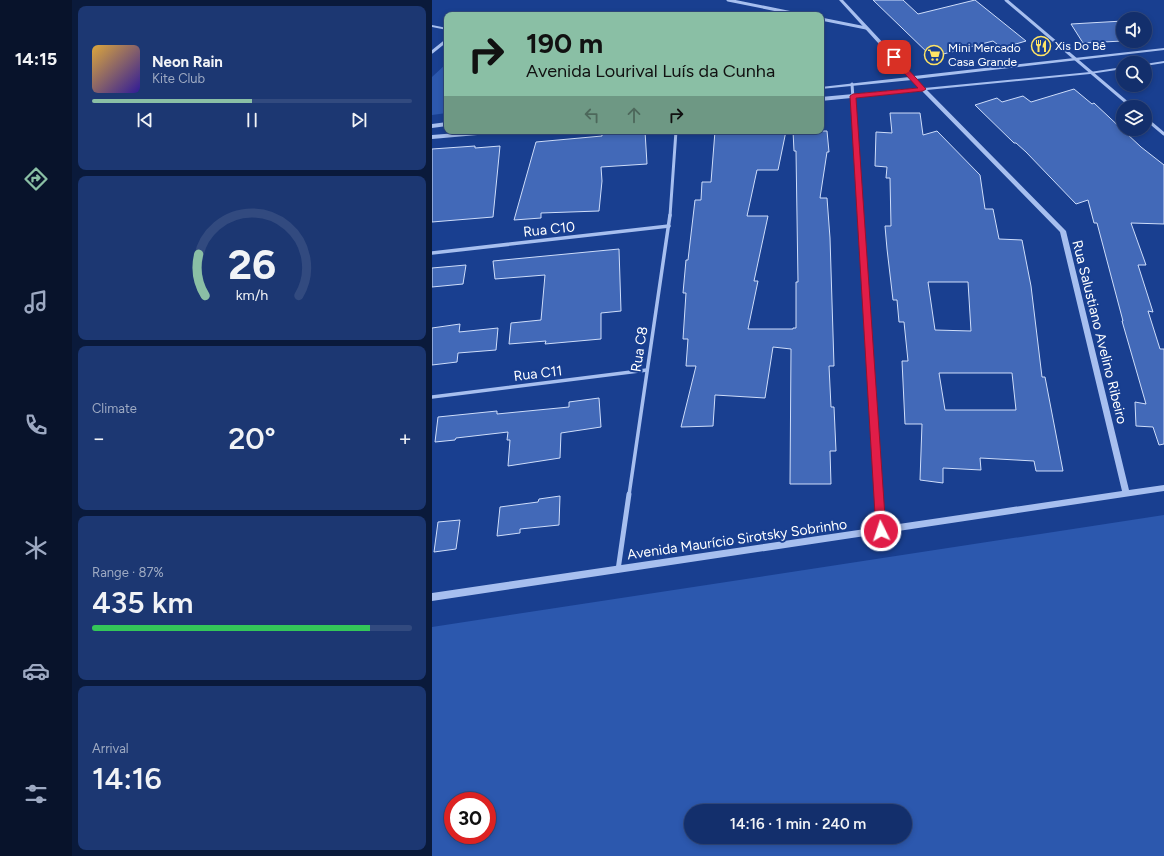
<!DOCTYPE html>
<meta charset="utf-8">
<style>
body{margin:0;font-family:Figtree,sans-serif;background:#1c3772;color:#f1f3f6;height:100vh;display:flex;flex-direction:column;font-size:15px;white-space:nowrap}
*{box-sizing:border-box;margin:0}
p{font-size:13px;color:#9da9c2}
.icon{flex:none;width:22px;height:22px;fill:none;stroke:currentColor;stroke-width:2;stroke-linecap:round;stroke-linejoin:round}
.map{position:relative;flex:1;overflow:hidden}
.details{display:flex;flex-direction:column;gap:6px;padding:6px;background:#0a1a3b;width:360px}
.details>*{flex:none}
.hud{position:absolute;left:12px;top:12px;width:380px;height:122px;border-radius:8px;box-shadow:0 2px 6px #0003,0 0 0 1px #324a7f;background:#8abfa5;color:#111;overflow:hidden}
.controls{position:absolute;left:684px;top:12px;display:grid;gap:8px}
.controls a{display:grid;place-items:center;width:36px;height:36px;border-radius:50%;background:#132f6c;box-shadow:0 2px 6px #0003,0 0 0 1px #324a7f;font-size:20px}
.speed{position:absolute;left:12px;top:792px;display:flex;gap:8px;font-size:20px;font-weight:700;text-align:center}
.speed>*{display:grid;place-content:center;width:52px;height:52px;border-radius:50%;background:#132f6c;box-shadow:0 2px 6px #0003,0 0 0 1px #324a7f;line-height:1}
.speed .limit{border:6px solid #d22;background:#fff;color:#111}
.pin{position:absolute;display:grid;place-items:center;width:34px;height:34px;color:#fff;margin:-17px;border-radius:8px;box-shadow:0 2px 6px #0006}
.me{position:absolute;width:44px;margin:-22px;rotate:356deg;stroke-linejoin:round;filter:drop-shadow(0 0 3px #0008)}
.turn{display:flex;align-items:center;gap:14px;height:84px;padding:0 16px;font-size:18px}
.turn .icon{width:52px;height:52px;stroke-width:2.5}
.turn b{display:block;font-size:28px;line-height:34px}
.lanes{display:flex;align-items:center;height:38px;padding:0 16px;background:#0003;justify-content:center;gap:20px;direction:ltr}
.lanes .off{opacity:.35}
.big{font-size:30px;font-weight:600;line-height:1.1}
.details .tile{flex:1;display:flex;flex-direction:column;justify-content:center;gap:6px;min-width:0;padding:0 14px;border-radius:8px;background:#1c3772}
.details .dial{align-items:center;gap:0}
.dial svg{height:104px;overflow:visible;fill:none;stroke:#324a7f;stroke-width:7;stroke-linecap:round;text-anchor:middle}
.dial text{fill:#f1f3f6;stroke:none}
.song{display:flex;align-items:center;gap:12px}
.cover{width:48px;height:48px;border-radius:6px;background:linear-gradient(135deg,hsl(40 70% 55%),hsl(250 70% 35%))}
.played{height:4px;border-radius:2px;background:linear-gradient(90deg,#8abfa5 50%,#324a7f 50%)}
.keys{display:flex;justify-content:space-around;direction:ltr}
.heat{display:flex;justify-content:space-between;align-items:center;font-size:22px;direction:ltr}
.charge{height:6px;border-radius:3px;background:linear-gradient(90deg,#34c759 87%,#324a7f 0)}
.trip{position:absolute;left:252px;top:804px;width:228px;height:40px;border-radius:20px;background:#132f6c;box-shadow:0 2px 6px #0003,0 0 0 1px #324a7f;font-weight:600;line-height:40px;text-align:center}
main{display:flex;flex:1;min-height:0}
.menu{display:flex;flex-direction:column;width:72px;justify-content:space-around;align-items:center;background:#08132b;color:#9da9c2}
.menu .icon{width:28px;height:28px}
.menu .active{color:#8abfa5}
.menu b{font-size:18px;color:#f1f3f6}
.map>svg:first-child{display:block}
</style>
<main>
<nav class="menu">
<b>14:15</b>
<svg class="icon active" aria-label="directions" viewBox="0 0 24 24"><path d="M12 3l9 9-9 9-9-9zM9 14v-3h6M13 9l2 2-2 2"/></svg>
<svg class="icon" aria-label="music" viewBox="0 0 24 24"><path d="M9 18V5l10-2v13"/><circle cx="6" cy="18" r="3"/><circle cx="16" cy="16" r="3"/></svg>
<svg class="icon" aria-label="phone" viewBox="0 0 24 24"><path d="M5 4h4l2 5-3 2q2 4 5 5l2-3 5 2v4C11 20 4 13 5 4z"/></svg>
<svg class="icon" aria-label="climate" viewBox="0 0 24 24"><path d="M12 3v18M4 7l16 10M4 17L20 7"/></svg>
<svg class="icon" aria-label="car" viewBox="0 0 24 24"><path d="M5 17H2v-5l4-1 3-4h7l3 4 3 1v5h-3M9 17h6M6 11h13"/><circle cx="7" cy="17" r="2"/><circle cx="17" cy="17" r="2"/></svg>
<svg class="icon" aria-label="filters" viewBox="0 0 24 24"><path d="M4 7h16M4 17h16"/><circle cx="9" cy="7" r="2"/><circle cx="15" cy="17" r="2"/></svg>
</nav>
<section class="details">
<div class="tile">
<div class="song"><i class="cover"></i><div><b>Neon Rain</b><p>Kite Club</p></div></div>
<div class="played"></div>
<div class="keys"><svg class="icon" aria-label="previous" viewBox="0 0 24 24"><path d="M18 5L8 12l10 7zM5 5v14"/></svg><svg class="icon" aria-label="pause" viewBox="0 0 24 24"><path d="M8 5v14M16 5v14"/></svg><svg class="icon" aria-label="next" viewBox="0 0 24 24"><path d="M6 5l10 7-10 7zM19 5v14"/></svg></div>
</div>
<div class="tile dial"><svg viewBox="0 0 100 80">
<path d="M14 69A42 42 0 1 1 86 69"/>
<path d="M14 69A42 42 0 0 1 9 37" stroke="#8abfa5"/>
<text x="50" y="56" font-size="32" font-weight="700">26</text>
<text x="50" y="72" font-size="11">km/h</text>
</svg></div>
<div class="tile"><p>Climate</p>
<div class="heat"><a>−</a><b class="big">20°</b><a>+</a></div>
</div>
<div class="tile"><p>Range · 87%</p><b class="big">435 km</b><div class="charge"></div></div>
<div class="tile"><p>Arrival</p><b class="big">14:16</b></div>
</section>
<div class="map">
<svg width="732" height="856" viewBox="0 0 732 856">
<rect width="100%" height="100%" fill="#193f90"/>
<g fill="#2c58ae" fill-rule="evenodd">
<path d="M15,63V113L0,115V77Z"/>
<path d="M732,515V856H0V627ZM21,801H55V835H21ZM259,811H473V837H259Z"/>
</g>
<g fill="#4269b8" stroke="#ceddfa" fill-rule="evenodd">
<path d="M441,0H471L486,14L543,0L594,41L570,48L561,41L500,57Z"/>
<path d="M691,21V41L651,43L639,24Z"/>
<path d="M642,89L660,104L662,103L709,147L732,165V224L699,223L714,265H706L721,312L716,311L728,349H732V444L727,445L721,427L704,426L703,402L714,404L690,321H691L665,223H662L656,200L644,204L594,152L584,143H582L543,105L565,98L570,102L591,96L599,102Z"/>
<path d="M458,113H488L491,135L505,131L548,175L553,209H561L567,239L590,240L599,286L610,377H613L631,471H604L602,461L548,458L549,470L511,468V483L488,480L490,424H473L470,361H476L472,322H467L465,300H461L455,249L453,226H459L458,178H454L455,167L443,166L444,132L460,133ZM496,282H536L539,331L503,330ZM507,373H580L584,410H513Z"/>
<path d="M170,131H213L215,164L169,167L170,181L167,211L109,213V218L82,220L104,142L170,136Z"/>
<path d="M283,131H354L346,170H325L315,216H336L322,281H326L316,329H361V328H364V282H366L364,151H362L361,131H395L397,152H395L388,198H395L398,238L402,366H397L399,407H402L404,451H398L399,484H358L359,349L341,347L333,398L283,395L281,426L249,427L264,366H254L256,339H251L254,293H251L254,260H256L263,200H269L270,182H279Z"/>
<path d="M43,146V148L68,146L61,217L0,222V149Z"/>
<path d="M187,249L189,311L169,313V339L113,344L114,341L77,344L79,323L109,320L113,275L63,279L61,261Z"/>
<path d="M34,265L31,284L0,287V268Z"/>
<path d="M28,324L27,332L66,328L64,350L26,353L25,362L0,365V328Z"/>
<path d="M167,398L169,427L129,433L128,458L76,466L78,440H75L76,432L24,438L23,440L3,442L6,417L65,411V414L137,407V402Z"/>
<path d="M128,496L127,525L88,529V533L65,536L68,507L106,502L107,499Z"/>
<path d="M28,520L24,549L2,552L6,522Z"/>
</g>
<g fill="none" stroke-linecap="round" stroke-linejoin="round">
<g stroke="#a7bfef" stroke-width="3">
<path d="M296,0L370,15"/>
<path d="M574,0L700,107"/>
<path d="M389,19L434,28"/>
<path d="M0,52L15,40"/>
<path d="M420,84L429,216"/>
<path d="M713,118L732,134"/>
<path d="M238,216L244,131"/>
</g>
<g stroke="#a7bfef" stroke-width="3.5">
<path d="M429,215L447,495"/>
<path d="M0,253L237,226"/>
<path d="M0,397L215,370"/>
<path d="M197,495L238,215"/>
</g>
<g stroke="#a7bfef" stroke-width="5">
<path d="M447,494L449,531"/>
<path d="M186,570L197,494"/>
</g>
<g fill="#a7bfef" fill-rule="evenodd">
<path d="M407,0H411L482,76L732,48V50L484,79L492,88L658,72L691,67V69L658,74L495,90L634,231L697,490L732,485V491L0,601V593L690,491L628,232L490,91L389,101V97L487,88L480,80L389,89V87L477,77Z"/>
<path d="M0,25L15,28V30L0,27Z"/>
<path d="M732,61V63L713,66V64Z"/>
<path d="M15,122V126L0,128V124Z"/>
<path d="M50,131H71L68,133L0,139V135Z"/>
</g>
</g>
<path fill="#e11d48" stroke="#92132f" d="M459,56H464L494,89L491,91L424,98L454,531L453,534L449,535L446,534L444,531L418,96L421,94L486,88L459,59Z"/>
<defs>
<symbol id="restaurant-ring" viewBox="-11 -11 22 22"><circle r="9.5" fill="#193f90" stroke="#ffe465" stroke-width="1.5"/><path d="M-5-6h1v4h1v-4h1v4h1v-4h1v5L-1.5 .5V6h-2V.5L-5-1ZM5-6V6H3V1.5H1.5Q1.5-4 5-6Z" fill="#ffe465"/></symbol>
<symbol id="supermarket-ring" viewBox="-11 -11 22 22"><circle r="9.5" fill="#193f90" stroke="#ffe465" stroke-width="1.5"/><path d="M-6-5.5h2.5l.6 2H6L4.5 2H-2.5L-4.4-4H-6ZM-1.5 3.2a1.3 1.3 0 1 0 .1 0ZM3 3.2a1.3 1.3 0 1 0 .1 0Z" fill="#ffe465"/></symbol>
</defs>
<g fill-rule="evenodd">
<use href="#restaurant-ring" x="598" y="35" width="22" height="22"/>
<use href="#supermarket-ring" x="491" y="44" width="22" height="22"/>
</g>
<g text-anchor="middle" stroke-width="4" stroke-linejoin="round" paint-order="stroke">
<g font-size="12" fill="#fff" stroke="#193f90" text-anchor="start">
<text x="623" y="50">Xis Do Bê</text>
<text x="516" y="52">Mini Mercado<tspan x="516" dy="14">Casa Grande</tspan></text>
</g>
<g font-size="14" fill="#fff" stroke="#193f90">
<text transform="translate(117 229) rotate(-6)" y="5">Rua C10</text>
<text transform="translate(668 332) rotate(76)" y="5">Rua Salustiano Avelino Ribeiro</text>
<text transform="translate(207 349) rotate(-81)" y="5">Rua C8</text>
<text transform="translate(106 373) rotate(-7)" y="5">Rua C11</text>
<text transform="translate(305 539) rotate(-8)" y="5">Avenida Maurício Sirotsky Sobrinho</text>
</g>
</g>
</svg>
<div class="controls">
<a><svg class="icon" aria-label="sound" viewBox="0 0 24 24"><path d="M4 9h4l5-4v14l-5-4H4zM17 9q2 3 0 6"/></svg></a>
<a><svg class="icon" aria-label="search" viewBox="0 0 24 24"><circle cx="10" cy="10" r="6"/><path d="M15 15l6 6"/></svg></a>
<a><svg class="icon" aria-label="layers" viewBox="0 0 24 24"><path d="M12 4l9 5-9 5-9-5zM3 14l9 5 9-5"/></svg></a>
</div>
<div class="speed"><div class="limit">30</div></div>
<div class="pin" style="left:462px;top:57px;background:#d93025"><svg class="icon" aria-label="arrive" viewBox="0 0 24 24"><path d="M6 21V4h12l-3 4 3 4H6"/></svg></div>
<svg class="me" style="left:449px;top:531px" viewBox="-20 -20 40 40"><circle r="17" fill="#e11d48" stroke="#fff" stroke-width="3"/><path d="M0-11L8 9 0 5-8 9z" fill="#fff"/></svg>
<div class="trip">14:16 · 1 min · 240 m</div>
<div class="hud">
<div class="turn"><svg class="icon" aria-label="right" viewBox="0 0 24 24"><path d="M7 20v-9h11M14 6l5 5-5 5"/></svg><div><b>190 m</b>Avenida Lourival Luís da Cunha</div></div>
<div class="lanes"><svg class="icon off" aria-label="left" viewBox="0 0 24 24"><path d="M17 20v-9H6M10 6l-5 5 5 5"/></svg><svg class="icon off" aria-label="ahead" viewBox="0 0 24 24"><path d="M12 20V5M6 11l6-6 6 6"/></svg><svg class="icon" aria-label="right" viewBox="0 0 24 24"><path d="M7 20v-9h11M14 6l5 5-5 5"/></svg></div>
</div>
</div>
</main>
